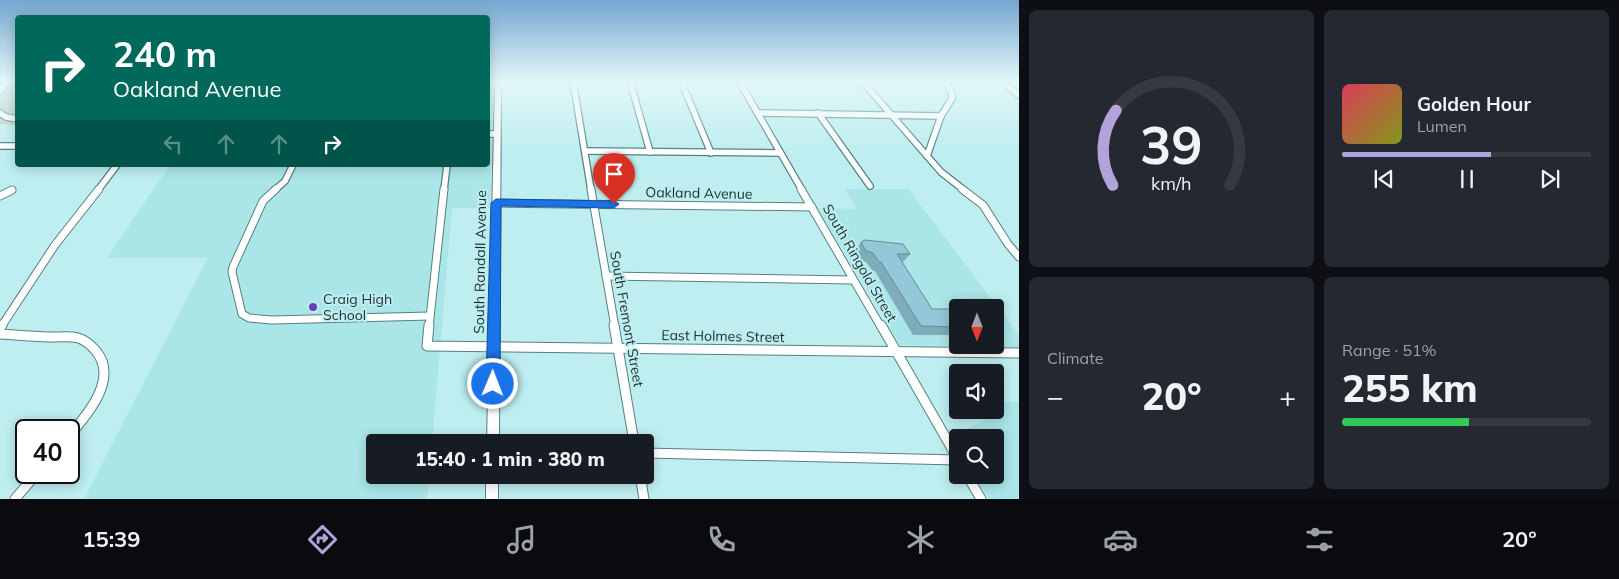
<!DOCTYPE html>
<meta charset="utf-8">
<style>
body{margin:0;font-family:Mulish,sans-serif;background:#242831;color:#f1f3f6;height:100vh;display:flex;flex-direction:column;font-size:19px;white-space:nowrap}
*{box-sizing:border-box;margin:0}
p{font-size:16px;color:#9ea1a6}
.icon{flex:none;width:28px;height:28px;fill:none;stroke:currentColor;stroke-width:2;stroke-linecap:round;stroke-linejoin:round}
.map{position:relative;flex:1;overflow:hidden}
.side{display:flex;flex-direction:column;gap:10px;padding:10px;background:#0d0f14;width:600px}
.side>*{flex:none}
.banner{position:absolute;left:15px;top:15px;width:475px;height:152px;border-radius:5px;box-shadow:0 2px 12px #0003;background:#00695c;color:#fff;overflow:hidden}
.needle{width:32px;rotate:180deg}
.tools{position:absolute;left:949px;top:299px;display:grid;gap:10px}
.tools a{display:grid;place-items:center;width:55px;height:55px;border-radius:5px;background:#171b24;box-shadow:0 2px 12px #0003;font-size:25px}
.speed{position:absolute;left:15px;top:419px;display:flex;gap:10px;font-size:25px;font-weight:700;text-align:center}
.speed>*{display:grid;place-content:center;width:65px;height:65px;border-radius:50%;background:#171b24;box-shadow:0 2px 12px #0003;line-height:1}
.speed .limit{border:2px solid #111;border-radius:8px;background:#fff;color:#111}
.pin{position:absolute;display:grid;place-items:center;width:42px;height:42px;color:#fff;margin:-51px -21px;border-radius:50% 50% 50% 0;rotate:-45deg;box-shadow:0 0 5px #0007}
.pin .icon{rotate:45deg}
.me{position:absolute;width:55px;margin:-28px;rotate:1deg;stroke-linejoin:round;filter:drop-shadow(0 0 4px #0008)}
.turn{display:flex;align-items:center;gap:18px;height:105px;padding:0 15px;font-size:22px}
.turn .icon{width:65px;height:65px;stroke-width:2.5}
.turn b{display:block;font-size:35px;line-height:42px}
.lanes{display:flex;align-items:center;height:48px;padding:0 15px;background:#0003;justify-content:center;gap:25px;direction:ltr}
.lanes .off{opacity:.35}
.big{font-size:38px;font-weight:800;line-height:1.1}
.side .widget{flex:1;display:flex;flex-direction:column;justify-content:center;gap:8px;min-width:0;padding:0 18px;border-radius:8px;background:#242831}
.side .dial{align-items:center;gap:0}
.dial svg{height:130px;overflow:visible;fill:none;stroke:#363941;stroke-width:7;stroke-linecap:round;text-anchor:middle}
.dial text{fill:#f1f3f6;stroke:none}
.song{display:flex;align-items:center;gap:15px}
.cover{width:60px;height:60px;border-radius:8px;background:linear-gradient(135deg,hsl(350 70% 55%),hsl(70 70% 35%))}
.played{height:5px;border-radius:2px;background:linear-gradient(90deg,#b3a3db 60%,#363941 60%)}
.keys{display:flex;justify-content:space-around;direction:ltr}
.heat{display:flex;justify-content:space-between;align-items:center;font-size:28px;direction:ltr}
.charge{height:8px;border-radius:4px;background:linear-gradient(90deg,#34c759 51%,#363941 0)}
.side .tiles{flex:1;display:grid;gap:10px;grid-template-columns:repeat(2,1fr)}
.trip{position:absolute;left:366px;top:434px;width:288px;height:50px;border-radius:5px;background:#171b24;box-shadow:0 2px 12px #0003;font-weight:800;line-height:50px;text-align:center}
.tab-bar{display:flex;height:80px;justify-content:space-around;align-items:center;background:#090b0e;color:#9ea1a6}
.tab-bar .icon{width:35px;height:35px}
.tab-bar .current{color:#b3a3db}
.tab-bar b{font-size:22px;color:#f1f3f6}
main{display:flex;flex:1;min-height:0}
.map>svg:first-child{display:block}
</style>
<main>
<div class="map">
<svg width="1019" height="499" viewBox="0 0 1019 499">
<rect width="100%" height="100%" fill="#beeef0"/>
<g fill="#aae5e7" fill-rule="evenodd">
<path d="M488,81H493L490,208H452L432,442H375V475H429L427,499H84L208,258H107L170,165H488Z"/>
<path d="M845,189H908L1019,335V347L900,345L818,208L857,209ZM958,308H995V345H958Z"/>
<path d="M995,402H1019V499H989L975,475H995V438H958L957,443L950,430L966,429L989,418L984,410H995Z"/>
</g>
<path fill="#b1ccbe" d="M0,81H17V125L0,124Z"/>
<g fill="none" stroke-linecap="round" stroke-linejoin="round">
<defs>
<g id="minor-far2">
<path d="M573,81L591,190"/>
<path d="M630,81L650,152"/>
<path d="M681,81L711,153"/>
<path d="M739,81L802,190"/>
<path d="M862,81L941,172L964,190"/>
<path d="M1001,81L1019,95"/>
<path d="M0,91L7,81"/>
<path d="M0,113L6,117L18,119"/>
<path d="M758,113L941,116"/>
<path d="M818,113L870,186"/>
<path d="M488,134H497"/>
<path d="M0,146H18"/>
<path d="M585,151L780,153"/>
<path d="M927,156L941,116L953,97L946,81"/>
<path d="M98,190L117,165"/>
<path d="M275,190L285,181L293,165"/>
<path d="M444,190L447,165"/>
</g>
<g id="minor-far1">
<path d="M276,189L263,201L233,267L232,272L242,314L249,318L272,320L430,316"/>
<path d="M591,189L615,327"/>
<path d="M801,189L881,327"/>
<path d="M962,189L983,205L1008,244L1019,257"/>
<path d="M0,196L12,190"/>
<path d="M496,203L812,207"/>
<path d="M606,276L852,280"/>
<path d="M1,327L55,245L99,189"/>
<path d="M429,327L444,189"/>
</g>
<g id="minor">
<path d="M429,325L427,346L1019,353"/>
<path d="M614,325L634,442"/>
<path d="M881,325L958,459"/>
<path d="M0,328L2,325"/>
<path d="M0,334C18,335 36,337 54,337C62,337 70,336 78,338C85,340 91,345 96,351C119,379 87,415 69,436"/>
<path d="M645,453L958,460"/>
<path d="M640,475L644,499"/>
<path d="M967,475L981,499"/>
<path d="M15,499L38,472"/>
</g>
<g id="tertiary">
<path d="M495,81H501L499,442H487Z"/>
<rect x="486" y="475" width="12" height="24"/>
</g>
</defs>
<use href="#minor-far2" stroke="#538082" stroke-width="8"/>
<use href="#minor-far1" stroke="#538082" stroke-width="9"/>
<use href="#minor" stroke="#538082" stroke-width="11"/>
<use href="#tertiary" stroke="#538082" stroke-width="2"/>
<use href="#minor-far2" stroke="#fff" stroke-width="5.5"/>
<use href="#minor-far1" stroke="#fff" stroke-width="7"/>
<use href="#minor" stroke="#fff" stroke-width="9"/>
<use href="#tertiary" fill="#fff" fill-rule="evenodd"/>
</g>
<path fill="#7eacba" d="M861,242L910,254L902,263L932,309H958V335H913L875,271H873L866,262L860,260L855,252Z"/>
<path fill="#92c8d8" stroke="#668c97" d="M865,240L903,244L910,254H897L932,309H958V327L921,326L881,262H879L873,253L866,251L861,242Z"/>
<linearGradient id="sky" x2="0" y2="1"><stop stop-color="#74a6cf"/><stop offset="0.54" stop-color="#e2f7f8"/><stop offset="1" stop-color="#e2f7f8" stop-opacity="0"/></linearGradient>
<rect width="1019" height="151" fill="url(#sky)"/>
<path fill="#1a73e8" stroke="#114b97" d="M496,199L614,201L619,204L614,208L501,206L500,384L498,389L493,391L488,389L486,384L491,203Z"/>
<circle fill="#6741b9" stroke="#beeef0" stroke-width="2" cx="313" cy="307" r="5"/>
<g text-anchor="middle" stroke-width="4" stroke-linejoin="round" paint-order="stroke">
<g font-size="14" fill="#1c2f30" stroke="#beeef0">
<text transform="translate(699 193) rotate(1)" y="5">Oakland Avenue</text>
<text transform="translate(480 262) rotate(-89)" y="5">South Randall Avenue</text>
<text transform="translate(860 263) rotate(60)" y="5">South Ringold Street</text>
<text transform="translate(627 319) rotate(80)" y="5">South Fremont Street</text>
<text transform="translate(723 336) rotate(1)" y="5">East Holmes Street</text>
</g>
<g font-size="14" fill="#1c2f30" stroke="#beeef0" text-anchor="start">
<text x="323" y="304">Craig High<tspan x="323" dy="16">School</tspan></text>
</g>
</g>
</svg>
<div class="tools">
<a><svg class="needle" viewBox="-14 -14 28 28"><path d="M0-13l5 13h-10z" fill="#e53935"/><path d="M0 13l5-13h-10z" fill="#9ea1a6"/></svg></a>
<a><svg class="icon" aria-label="sound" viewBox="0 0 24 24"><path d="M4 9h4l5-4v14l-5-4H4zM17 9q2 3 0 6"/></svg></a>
<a><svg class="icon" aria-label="search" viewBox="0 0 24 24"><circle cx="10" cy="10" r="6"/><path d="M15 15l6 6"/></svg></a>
</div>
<div class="speed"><div class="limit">40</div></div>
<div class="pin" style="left:614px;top:204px;background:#d93025"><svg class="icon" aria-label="arrive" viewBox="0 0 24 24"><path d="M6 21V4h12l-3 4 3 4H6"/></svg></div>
<svg class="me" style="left:493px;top:384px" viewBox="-20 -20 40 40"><circle r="17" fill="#1a73e8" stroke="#fff" stroke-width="3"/><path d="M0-11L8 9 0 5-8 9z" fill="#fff"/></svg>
<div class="trip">15:40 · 1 min · 380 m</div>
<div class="banner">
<div class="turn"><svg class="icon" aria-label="right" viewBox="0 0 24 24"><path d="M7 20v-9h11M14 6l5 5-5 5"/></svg><div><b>240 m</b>Oakland Avenue</div></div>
<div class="lanes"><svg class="icon off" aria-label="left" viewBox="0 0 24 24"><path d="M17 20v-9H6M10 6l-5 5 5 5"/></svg><svg class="icon off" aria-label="ahead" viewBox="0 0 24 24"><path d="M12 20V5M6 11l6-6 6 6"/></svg><svg class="icon off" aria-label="ahead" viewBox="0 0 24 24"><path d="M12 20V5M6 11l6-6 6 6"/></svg><svg class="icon" aria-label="right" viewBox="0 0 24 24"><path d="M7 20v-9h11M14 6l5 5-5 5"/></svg></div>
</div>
</div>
<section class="side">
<div class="tiles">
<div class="widget dial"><svg viewBox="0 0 100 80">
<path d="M14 69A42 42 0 1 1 86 69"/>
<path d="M14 69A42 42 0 0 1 16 23" stroke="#b3a3db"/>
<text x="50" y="56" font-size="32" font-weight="700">39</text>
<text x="50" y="72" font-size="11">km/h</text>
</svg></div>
<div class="widget">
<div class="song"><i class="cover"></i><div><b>Golden Hour</b><p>Lumen</p></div></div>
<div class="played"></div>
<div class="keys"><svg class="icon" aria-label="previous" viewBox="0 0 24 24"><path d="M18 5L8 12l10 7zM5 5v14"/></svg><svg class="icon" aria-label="pause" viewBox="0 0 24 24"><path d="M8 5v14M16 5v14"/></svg><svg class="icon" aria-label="next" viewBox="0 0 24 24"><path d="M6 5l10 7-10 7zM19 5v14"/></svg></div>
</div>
<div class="widget"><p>Climate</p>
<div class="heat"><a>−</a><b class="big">20°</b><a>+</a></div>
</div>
<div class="widget"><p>Range · 51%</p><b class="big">255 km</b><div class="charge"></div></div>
</div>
</section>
</main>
<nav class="tab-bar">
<b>15:39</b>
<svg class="icon current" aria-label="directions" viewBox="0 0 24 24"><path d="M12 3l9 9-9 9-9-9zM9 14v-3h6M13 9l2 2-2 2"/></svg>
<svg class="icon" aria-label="music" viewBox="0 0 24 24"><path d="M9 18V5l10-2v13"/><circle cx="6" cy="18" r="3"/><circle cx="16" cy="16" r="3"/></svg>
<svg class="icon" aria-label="phone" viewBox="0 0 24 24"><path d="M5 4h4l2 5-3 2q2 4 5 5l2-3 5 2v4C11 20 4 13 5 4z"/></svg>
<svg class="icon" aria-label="climate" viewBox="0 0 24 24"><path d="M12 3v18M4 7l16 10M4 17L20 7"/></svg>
<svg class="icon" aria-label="car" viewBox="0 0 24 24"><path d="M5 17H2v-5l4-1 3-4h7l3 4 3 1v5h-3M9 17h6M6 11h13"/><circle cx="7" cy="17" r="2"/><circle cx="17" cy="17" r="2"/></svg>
<svg class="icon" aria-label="filters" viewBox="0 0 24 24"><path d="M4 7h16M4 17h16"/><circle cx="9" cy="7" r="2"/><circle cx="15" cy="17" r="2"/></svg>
<b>20°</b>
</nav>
